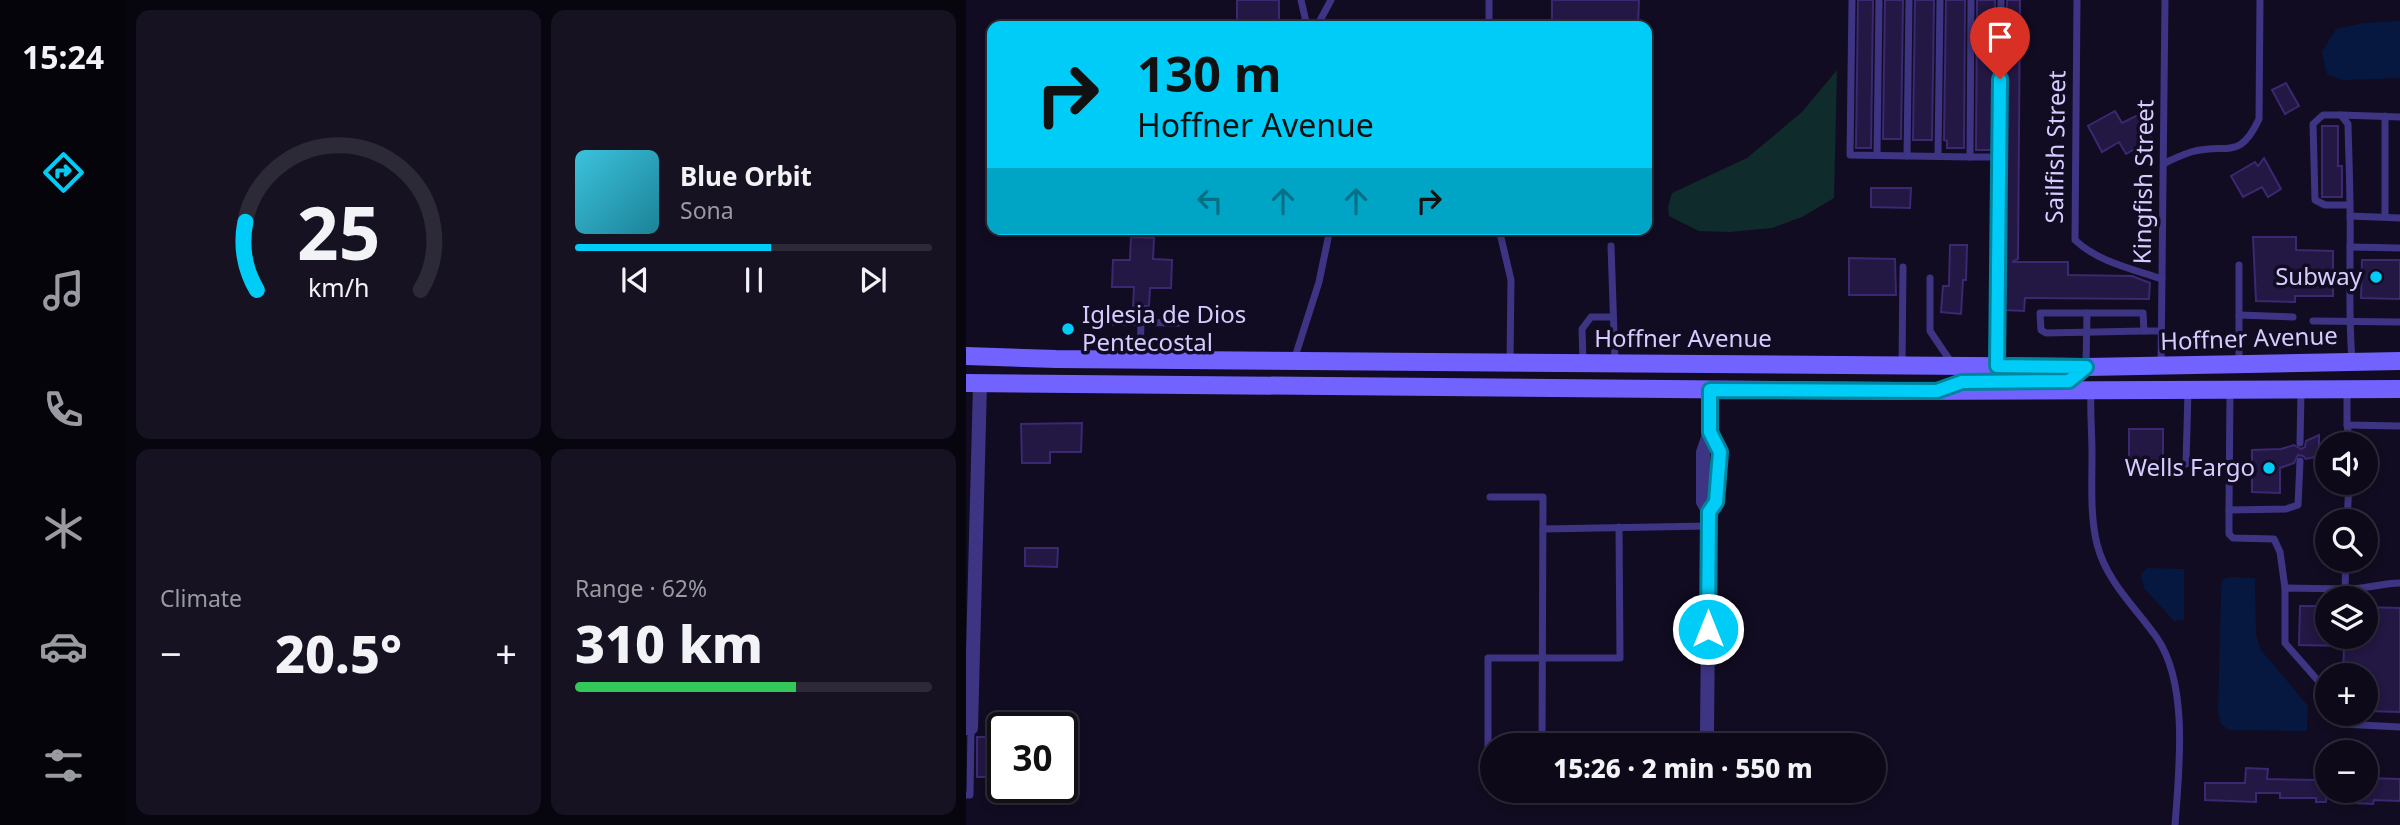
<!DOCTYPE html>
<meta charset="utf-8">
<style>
body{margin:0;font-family:"Noto Sans",sans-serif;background:#161222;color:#f1f3f6;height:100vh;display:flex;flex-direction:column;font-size:26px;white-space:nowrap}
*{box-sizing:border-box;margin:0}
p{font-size:23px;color:#9a9aa2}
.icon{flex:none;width:38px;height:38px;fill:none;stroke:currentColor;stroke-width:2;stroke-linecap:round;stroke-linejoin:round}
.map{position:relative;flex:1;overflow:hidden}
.details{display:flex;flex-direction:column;gap:10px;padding:10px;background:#07050e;width:840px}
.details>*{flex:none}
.hud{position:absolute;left:21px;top:21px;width:665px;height:214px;border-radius:14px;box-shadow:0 4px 10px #0003,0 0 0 2px #2d2a38;background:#00cdf7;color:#111;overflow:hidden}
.tools{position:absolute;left:1349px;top:432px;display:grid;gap:14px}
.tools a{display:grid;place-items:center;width:63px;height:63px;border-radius:50%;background:#0d0919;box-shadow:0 4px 10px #0003,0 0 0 2px #2d2a38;font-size:35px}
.speed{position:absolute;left:21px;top:712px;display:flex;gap:14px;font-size:35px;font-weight:700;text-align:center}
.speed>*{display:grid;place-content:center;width:91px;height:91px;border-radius:50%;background:#0d0919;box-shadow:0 4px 10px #0003,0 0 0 2px #2d2a38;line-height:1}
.speed .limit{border:4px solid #111;border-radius:10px;background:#fff;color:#111}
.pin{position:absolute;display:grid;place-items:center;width:60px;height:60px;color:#fff;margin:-72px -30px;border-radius:50% 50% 50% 0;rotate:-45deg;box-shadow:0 0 7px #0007}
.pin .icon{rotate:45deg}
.me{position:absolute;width:77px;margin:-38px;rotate:0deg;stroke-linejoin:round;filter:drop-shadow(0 0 5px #0008)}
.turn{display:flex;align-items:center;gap:24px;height:147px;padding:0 35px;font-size:32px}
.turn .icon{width:91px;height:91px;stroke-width:2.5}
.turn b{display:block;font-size:49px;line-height:60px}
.lanes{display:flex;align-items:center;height:66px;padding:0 35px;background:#0003;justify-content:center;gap:35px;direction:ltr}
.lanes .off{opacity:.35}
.big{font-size:52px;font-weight:800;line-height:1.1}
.details .widget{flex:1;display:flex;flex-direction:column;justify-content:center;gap:10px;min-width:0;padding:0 24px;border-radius:14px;background:#161222}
.details .dial{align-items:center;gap:0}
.dial svg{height:182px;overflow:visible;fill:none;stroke:#2d2a38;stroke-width:7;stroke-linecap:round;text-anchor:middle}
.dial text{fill:#f1f3f6;stroke:none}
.song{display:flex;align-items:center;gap:21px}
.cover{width:84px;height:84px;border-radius:10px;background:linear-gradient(135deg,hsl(190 70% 55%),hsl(190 70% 35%))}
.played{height:7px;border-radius:4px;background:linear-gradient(90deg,#00cdf7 55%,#2d2a38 55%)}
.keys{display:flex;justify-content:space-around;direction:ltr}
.heat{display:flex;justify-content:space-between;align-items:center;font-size:38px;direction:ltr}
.charge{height:10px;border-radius:5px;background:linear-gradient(90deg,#34c759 62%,#2d2a38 0)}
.details .tiles{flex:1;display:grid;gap:10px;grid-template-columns:repeat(2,1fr)}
.trip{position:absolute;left:514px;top:733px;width:406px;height:70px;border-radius:35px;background:#0d0919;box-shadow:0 4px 10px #0003,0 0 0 2px #2d2a38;font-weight:800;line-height:70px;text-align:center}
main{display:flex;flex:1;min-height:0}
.dock{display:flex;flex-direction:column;width:126px;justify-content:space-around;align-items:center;background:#05040a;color:#9a9aa2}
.dock .icon{width:49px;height:49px}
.dock .active{color:#00cdf7}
.dock b{font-size:32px;color:#f1f3f6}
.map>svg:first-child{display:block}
</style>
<main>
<nav class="dock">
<b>15:24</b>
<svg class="icon active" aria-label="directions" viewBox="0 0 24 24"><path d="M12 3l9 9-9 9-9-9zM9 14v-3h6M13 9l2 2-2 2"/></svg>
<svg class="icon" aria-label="music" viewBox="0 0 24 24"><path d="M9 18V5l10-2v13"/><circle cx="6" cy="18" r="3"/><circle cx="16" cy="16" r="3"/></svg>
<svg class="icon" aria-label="phone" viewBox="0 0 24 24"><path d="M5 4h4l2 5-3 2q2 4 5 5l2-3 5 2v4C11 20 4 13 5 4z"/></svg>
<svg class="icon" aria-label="climate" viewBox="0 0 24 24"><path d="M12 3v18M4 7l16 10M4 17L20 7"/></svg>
<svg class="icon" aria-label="car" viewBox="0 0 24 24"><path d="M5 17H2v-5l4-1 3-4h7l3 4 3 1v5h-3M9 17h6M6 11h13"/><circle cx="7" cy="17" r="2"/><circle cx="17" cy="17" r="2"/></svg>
<svg class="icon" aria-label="filters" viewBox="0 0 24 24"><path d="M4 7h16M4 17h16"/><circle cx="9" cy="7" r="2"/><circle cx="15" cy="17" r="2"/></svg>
</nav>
<section class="details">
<div class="tiles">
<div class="widget dial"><svg viewBox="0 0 100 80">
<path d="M14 69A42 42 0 1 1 86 69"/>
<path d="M14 69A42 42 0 0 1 9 39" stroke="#00cdf7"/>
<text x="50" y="56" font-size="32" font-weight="700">25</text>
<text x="50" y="72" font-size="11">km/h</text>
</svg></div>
<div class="widget">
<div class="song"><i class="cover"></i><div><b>Blue Orbit</b><p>Sona</p></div></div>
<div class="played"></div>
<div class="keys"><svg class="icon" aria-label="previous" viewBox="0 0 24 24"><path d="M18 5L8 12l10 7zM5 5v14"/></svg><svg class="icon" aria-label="pause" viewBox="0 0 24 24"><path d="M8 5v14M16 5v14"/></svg><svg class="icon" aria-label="next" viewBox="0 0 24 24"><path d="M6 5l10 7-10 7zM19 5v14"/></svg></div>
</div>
<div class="widget"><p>Climate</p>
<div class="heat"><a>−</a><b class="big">20.5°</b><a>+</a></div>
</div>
<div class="widget"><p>Range · 62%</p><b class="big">310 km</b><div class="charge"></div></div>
</div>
</section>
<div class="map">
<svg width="1434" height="825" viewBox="0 0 1434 825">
<rect width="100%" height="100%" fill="#110c21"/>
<path fill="#0f2b2c" d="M871,70L868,198L836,217L806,228L763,232L733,231L703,216L702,207L706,193L781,158L836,112Z"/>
<g fill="#071840">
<path d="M1434,21V78L1377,80L1361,74L1356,52L1370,29L1398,23Z"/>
<path d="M1181,568L1218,569V620L1208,621L1178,588L1175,574Z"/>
<path d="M1263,577L1289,578L1290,635L1295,650L1342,706L1341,731L1263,730L1255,724L1252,712L1255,592L1256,580Z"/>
</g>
<g fill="#231743" stroke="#3b2870" stroke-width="2">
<rect x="271" y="0" width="42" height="26"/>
<path d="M586,0H673L672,26H586Z"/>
<path d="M892,0H907L905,148H890Z"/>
<path d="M919,0H937L935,139H917Z"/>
<path d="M949,0H968L966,140H947Z"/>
<path d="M980,0H999L998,148H981V141L978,140Z"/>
<path d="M1011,0H1029L1027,150H1010Z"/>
<path d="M1041,0H1054L1052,259L1046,262H1102V275L1166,276L1184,283L1183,299L1059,298L1058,311L1038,310L1040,286Z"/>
<path d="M1320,83L1333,106L1319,114L1306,90Z"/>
<path d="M1149,111L1156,123L1172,115L1186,139L1160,154L1153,142L1136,152L1122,126Z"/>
<path d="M1356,126H1372V166H1376V197H1356Z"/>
<path d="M1298,158L1315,189L1302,197L1296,187L1277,197L1265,176L1289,162L1292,166Z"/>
<path d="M905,188H945L944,208L905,207Z"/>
<path d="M165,237L188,238L187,259L206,260L205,288H184L183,306H167L168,287H146L147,260H164Z"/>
<path d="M1287,237H1330V250L1367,251V296H1329V302L1290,301Z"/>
<path d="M984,245H1001L1000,280H997L995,314L975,312L977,286H983Z"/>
<path d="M883,258L929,259L930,295H883Z"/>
<path d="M1396,260H1434V299L1395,298Z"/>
<path d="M116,423L115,452H84V463H56L55,424Z"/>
<rect x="1163" y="429" width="34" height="36"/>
<path d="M1353,435V456L1340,459L1337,456L1332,455L1328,463L1314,468V493L1286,492V450L1315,449L1328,445L1335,449L1339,447L1340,441Z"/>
<path d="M59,548H92L91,567L59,566Z"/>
<path d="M1334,606H1362V637H1400V607L1434,608V712L1400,711V676H1377L1378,646L1333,645Z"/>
<rect x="11" y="737" width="14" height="40"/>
<path d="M1280,768L1302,769L1301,779L1351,780L1352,768L1362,769L1360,802H1350V798H1314V793H1290V802L1239,800V783H1279Z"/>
<path d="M1400,778L1434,779V801L1408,800L1407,804L1387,803V791H1400Z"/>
</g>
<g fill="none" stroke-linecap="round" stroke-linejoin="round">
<g stroke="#3d3583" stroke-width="7">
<path d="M335,0L341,26"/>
<path d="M886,0L884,155L1004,157"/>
<path d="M1005,0L1004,157H1033"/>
<path d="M1111,0L1109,240C1132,262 1167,269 1196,279"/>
<path d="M351,26L365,0"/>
<path d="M523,26V0"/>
<path d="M1375,115L1434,117"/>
<path d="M911,155L913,0"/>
<path d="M941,156L943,0"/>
<path d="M972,156L974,0"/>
<path d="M1199,163C1207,159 1216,155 1225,152C1261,142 1273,162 1293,119L1294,0"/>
<path d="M1384,205H1359L1349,200L1347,124L1357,115H1375L1382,124C1383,166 1385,208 1384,250C1384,287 1383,323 1386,360"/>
<path d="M1384,216L1434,218"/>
<path d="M1419,217V116"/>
<path d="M533,229L545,280L544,362"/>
<path d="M645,246L649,362"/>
<path d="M1384,247L1434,248"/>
<path d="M964,278V331L987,365"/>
<path d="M1121,313H1074L1075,330L1080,333L1178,331"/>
<path d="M1273,315L1327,317"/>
<path d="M1347,321L1434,322"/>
<path d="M138,322L213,323"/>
<path d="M174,359L175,322"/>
<path d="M328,360L353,282L364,229"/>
<path d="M617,361L616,329L625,317H647"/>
<path d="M1273,362V265"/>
<path d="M936,365L937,267"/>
<path d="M1195,365L1199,0"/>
<path d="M1031,366L1035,0"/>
<path d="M1120,366L1121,313H1177L1178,331H1195"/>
<path d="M1125,390C1124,412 1126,433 1126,454C1126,482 1124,517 1131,544C1140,581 1170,608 1191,638C1223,685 1213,770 1209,825"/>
<path d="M1381,390V425L1384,444"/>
<path d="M1264,391L1263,510L1320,509L1332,505L1334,461"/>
<path d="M1381,425L1434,426"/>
<path d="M1334,443L1335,392"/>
<path d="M1220,464L1222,391"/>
<path d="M524,497H577L576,746"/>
<path d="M1263,510V534L1267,538L1308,539L1314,552L1319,588"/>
<path d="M1381,522L1383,483"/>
<path d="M577,529L743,526"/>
<path d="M1380,560L1379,589C1398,590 1415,583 1434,583"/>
<path d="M1362,692L1319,643V588L1379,589"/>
<path d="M1368,714L1375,724L1434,727"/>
<path d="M725,746C734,730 751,730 760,746"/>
<path d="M527,752H522V658H654L653,527"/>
<path d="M0,795H4L5,728"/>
</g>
<g stroke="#3d3583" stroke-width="14">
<path d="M744,432L754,452L750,502L743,512L737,502V452L744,432V390"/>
<path d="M0,728H5L14,384"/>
<path d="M741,733L743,512"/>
</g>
<g stroke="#7263ff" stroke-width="18">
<path d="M0,356L90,359L1120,367L1434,361"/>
<path d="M0,383L930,391L1434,389"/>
</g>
</g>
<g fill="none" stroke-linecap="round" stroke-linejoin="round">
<defs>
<path id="route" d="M742,629L743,512L750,502L754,452L744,432V390L971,391L996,382L1103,381L1120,367L1031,366L1034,79"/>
</defs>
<use href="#route" stroke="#0085a1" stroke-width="18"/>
<use href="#route" stroke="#00cdf7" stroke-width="12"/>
</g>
<g fill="#00cdf7" stroke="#110c21" stroke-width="2.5">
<circle cx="1410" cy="277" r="7"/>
<circle cx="102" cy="329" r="7"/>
<circle cx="1303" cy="468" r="7"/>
</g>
<g text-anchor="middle" stroke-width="7" stroke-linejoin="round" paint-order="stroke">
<g font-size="24" fill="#d6ccff" stroke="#110c21">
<text transform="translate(1090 147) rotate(-89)" y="8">Sailfish Street</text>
<text transform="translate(1178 182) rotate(-89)" y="8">Kingfish Street</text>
<text x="717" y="347">Hoffner Avenue</text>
<text transform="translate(1283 339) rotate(-2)" y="8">Hoffner Avenue</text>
</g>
<g font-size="24" fill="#d6ccff" stroke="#110c21" text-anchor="end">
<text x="1396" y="285">Subway</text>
<text x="116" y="323" text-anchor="start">Iglesia de Dios<tspan x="116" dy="28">Pentecostal</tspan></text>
<text x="1289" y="476">Wells Fargo</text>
</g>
</g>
</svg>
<div class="tools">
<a><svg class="icon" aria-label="sound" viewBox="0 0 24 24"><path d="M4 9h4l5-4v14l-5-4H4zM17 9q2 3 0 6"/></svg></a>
<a><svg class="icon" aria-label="search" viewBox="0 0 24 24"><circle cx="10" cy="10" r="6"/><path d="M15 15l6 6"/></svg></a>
<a><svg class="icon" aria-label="layers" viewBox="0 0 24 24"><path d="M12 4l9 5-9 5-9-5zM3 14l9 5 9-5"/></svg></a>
<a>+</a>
<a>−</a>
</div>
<div class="speed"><div class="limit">30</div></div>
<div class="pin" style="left:1034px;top:79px;background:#d93025"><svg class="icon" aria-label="arrive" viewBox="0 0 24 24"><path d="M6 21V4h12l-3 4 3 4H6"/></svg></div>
<svg class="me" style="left:742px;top:629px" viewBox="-20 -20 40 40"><circle r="17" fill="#00cdf7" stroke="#fff" stroke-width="3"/><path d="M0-11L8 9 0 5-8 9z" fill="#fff"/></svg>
<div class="trip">15:26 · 2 min · 550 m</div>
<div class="hud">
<div class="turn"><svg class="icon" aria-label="right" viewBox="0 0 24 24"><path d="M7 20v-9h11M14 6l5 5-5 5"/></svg><div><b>130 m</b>Hoffner Avenue</div></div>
<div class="lanes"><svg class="icon off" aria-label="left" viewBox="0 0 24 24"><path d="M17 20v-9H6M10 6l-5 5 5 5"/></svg><svg class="icon off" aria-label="ahead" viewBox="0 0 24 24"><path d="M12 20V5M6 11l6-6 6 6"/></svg><svg class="icon off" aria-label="ahead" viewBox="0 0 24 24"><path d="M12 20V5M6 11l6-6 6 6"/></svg><svg class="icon" aria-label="right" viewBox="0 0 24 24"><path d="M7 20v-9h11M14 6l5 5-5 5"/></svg></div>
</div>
</div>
</main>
